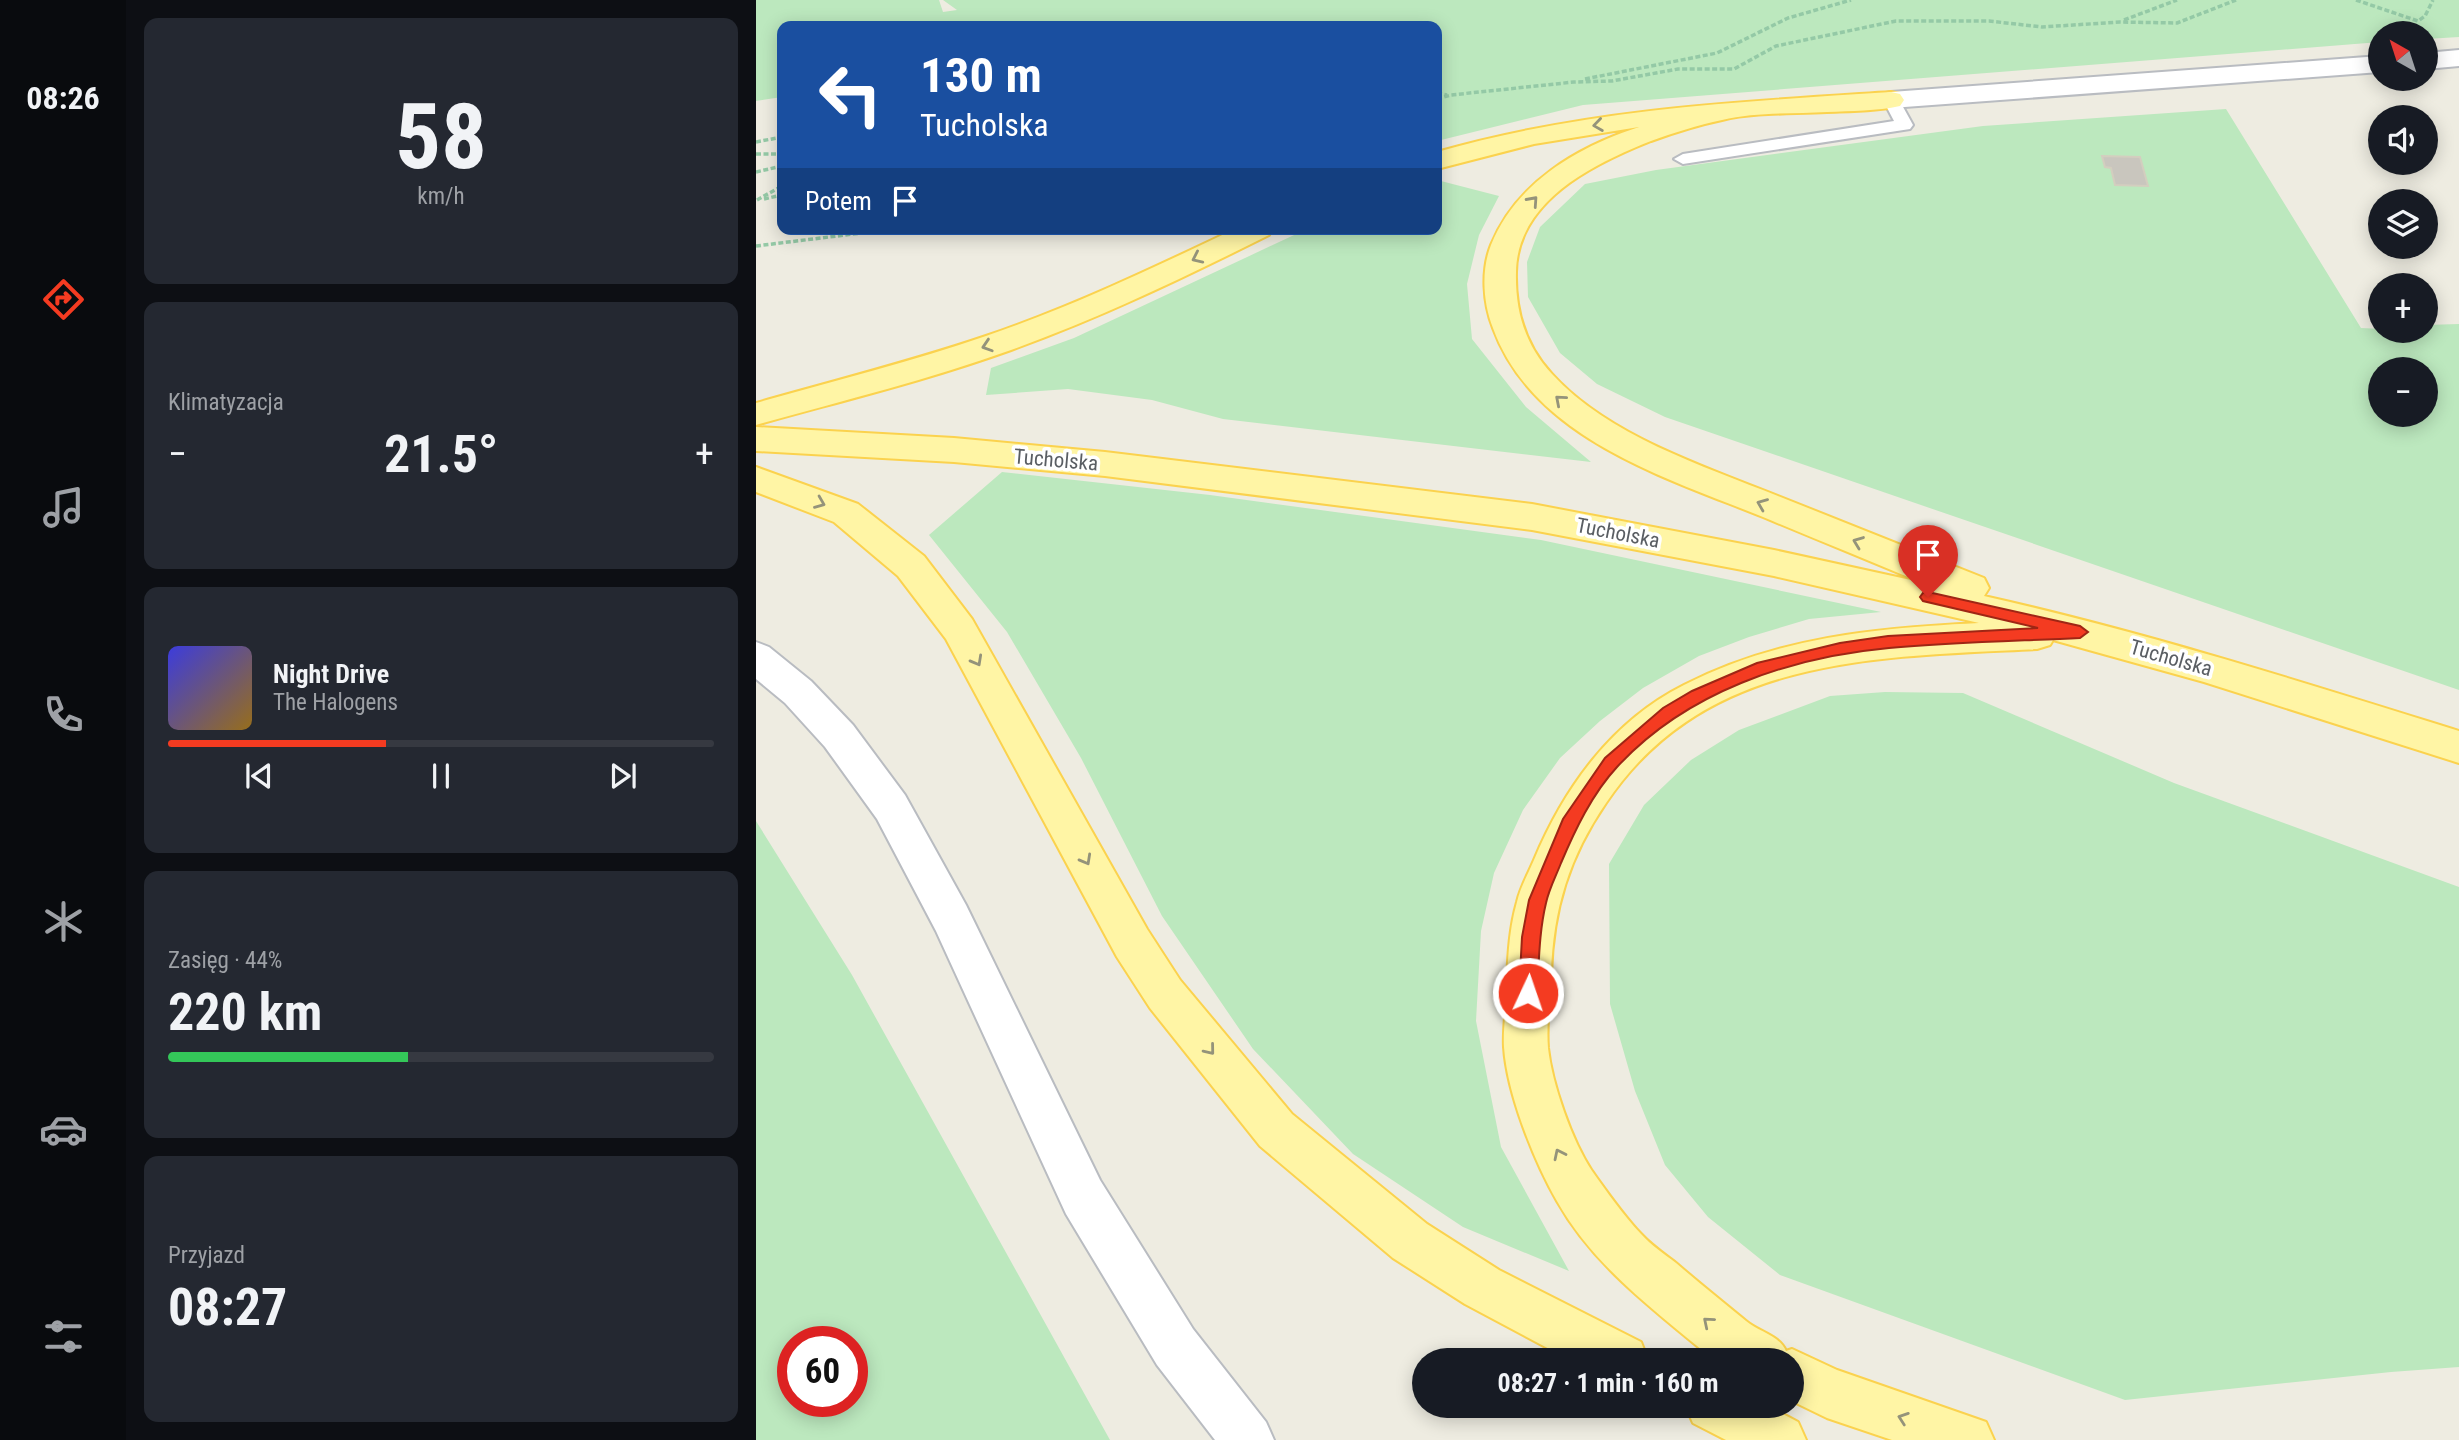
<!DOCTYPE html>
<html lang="pl">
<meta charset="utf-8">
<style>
body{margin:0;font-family:"Roboto Condensed",sans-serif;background:#242831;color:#f1f3f6;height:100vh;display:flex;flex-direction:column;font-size:26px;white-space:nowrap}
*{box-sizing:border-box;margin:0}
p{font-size:23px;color:#9ea1a6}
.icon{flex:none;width:38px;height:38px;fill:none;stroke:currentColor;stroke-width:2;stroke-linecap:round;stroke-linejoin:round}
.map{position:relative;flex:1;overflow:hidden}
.sheet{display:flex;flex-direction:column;gap:18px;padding:18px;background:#0d0f14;width:630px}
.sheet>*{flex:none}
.top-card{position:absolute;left:21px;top:21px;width:665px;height:214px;border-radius:14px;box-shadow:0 4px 18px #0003;background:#1a4fa0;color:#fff;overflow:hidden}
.needle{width:46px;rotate:321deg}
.tools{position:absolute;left:1612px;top:21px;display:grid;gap:14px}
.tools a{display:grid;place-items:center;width:70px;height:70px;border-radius:50%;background:#171b24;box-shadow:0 4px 18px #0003;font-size:35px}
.speed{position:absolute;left:21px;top:1326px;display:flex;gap:14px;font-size:35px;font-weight:700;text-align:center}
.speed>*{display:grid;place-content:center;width:91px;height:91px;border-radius:50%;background:#171b24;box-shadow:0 4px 18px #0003;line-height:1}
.speed .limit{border:10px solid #d22;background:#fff;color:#111}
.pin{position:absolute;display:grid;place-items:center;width:60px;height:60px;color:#fff;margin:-72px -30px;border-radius:50% 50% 50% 0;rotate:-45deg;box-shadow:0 0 7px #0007}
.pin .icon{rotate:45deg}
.me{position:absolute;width:77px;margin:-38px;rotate:3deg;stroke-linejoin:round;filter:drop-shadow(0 0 5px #0008)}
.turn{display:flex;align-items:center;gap:24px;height:147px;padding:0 28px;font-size:32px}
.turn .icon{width:91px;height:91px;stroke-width:2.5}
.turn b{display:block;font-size:49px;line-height:60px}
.then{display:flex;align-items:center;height:66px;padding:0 28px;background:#0003;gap:14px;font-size:26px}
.big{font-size:52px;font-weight:700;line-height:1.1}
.sheet .card{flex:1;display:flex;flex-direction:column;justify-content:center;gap:10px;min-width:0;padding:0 24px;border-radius:14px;background:#242831}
.sheet .dial{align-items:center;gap:0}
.dial b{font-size:91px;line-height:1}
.song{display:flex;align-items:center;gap:21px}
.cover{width:84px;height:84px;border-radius:10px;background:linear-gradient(135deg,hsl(240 70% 55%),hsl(40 70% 35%))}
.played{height:7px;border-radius:4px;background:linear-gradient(90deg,#f43b21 40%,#363941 40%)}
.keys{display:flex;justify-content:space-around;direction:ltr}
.heat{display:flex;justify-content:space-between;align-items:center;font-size:38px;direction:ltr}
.charge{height:10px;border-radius:5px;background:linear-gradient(90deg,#34c759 44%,#363941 0)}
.trip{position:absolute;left:656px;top:1348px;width:392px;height:70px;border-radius:35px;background:#171b24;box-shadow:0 4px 18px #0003;font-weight:700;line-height:70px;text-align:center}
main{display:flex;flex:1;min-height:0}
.tabs{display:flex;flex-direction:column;width:126px;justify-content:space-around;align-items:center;background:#090b0e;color:#9ea1a6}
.tabs .icon{width:49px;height:49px}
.tabs .current{color:#f43b21}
.tabs b{font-size:32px;color:#f1f3f6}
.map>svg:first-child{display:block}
</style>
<main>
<nav class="tabs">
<b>08:26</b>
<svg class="icon current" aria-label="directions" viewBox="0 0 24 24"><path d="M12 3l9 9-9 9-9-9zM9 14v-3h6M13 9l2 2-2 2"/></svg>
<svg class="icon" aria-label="music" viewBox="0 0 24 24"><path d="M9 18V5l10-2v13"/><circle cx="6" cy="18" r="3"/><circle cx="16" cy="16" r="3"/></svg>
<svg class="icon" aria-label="phone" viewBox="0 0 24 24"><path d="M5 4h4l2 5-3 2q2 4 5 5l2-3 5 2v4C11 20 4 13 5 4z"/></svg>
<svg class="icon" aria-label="climate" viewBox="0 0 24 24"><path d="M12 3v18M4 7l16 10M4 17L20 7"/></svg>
<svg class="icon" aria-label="car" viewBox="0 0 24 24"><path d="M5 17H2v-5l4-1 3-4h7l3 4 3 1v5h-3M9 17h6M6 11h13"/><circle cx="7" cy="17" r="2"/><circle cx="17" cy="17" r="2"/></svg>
<svg class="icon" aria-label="filters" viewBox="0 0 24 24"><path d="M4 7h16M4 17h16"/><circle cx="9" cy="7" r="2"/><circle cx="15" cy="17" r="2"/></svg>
</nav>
<section class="sheet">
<div class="card dial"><b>58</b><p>km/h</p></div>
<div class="card"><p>Klimatyzacja</p>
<div class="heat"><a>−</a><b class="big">21.5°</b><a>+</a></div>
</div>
<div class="card">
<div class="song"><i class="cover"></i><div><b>Night Drive</b><p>The Halogens</p></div></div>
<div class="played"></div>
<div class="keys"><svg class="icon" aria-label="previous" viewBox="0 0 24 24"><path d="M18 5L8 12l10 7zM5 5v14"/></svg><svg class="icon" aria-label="pause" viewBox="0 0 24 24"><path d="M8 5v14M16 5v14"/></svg><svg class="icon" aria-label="next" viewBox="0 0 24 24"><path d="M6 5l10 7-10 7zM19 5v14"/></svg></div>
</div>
<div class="card"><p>Zasięg · 44%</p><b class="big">220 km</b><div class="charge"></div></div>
<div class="card"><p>Przyjazd</p><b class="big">08:27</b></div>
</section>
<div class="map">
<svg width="1703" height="1440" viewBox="0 0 1703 1440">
<rect width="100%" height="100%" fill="#eeece1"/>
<g fill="#bce8be" fill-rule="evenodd">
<path d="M0,0H183L187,12L201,10L187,0H1703V37L1670,39V33H1624V42L827,105L681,141V26H26V97L0,101Z"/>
<path d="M1470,109L1605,328L1670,331V325L1703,324V690L909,417L841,384L804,353L772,297L771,262L784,227L829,184L900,170L1227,126ZM1624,369H1670V415H1624Z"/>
<path d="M681,180L743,196L723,235L711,284L716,339L770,407L835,462L467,419L396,400L312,389L230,395L235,368L318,338L551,229H681Z"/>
<path d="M246,472L454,495L785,540L1125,612L1053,619L993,637L943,656L887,688L844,721L804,758L767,810L738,873L725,931L720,1021L745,1147L813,1271L707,1227L597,1154L497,1049L406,916L325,758L251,632L173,535Z"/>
<path d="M1129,692L1207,693L1418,783L1703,887V1367L1635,1372L1369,1400L1024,1275L952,1217L909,1165L879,1091L854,1004L853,864L888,805L935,760L983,730L1074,696Z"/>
<path d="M0,821L96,975L354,1440H0ZM96,1342V1402H37V1342Z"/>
</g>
<path fill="#c9c6be" stroke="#d3cebf" stroke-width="2" d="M1346,156L1384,157L1392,186L1359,185L1355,168L1349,167Z"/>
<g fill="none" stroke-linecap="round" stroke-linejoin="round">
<defs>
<path id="service" d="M1135,95L1141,96L1157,125L1154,129L927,164L918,159L927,154L1138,121L1127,100Z"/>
<path id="minor" d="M0,642L13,647L55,681L97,725L149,795L210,905L344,1180L437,1329L510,1422L518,1440H459L401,1365L310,1214L180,931L121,819L69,747L29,703L0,679Z"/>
<g id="tertiary">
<path d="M1703,50V66L1670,69V53Z"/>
<path d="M1624,56V72L1135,108L1126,106L1122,100L1126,94L1135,92Z"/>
</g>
<g id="primary">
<path d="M1135,92L1144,94L1148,100L1144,106C1121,111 1095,111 1071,112C1037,114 999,112 966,120C942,125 917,133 895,141C837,164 761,201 760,272C759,311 769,345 796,374C851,435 947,466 1022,496C1090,523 1159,551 1228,578L1233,588L1228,596C1389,632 1546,682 1703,731V763L1448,682L1297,640L1294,645L1281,649C1121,657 949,655 850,803C813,857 797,909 795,974C794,998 790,1024 792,1048C796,1084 816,1141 836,1171C851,1192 867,1215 885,1234C895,1245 908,1254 920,1263C943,1283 967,1302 990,1321C1003,1332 1023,1335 1030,1351L1036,1349L1081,1370L1230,1422L1238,1440H1136L1071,1418L1036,1401V1360H958C901,1312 838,1267 801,1201C778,1161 751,1093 748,1047C747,1031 750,1013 750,997C752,965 752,933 761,902C764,888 772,874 778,860C808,788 856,721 928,685C1022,637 1120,628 1223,623L1018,576L776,530L349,476L198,462L0,451V427L198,438L349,452L776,504L1018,550L1164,582C1112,560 1059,539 1007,517C908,477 777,438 737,328C727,303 725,270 735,245C760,183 821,147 883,127L778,144L681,169V152C831,109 980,102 1135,92Z"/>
<path d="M479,229H517L513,235C429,277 344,318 255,350C172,380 85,401 0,425V403C77,381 154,362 230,336C315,307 397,268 479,229Z"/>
<path d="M0,467L102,504L168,556L216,619L391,929L424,980L536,1114L671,1224L743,1270L885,1342L892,1360H814L709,1304L637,1258L504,1146L394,1008L361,957L190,639L142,576L78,522L0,492Z"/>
<path d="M929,1405H1010L1042,1422L1050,1440H970L937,1423Z"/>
</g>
</defs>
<use href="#service" stroke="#b9bcc1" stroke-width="4"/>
<use href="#minor" stroke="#b9bcc1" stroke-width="4"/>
<use href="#tertiary" stroke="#b9bcc1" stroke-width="4"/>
<use href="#primary" stroke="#fbd24e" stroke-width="4"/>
<g stroke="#94c9a6" stroke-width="3.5" stroke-dasharray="5 2.5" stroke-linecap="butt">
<path d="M1600,0L1662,21L1669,16L1677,0"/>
<path d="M1368,20L1421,0"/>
<path d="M829,79L961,53L1032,18L1095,0"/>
<path d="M681,93L691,95"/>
<path d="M681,99L695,95L818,82L856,81L922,69H978L1020,46L1140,21H1233L1286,27L1364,22L1421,23L1480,0"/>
<path d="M0,142L26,137"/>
<path d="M0,154H26"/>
<path d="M0,172L26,166"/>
<path d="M8,199L26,195"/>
<path d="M1,200L26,186"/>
<path d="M0,246L138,229"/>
</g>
<use href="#service" fill="#fff" fill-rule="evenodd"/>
<use href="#minor" fill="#fff" fill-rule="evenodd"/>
<use href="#tertiary" fill="#fff" fill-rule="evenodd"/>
<use href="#primary" fill="#fff5a5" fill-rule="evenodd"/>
</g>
<defs><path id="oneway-chevron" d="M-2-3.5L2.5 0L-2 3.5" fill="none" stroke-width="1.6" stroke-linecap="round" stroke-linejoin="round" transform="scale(1.75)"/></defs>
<g stroke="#94937a">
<use href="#oneway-chevron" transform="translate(842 125) rotate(172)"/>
<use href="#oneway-chevron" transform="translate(777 201) rotate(-48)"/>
<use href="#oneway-chevron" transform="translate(441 258) rotate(155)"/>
<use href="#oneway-chevron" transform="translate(231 346) rotate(162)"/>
<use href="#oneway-chevron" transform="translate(804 400) rotate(-139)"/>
<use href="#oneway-chevron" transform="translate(64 503) rotate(22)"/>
<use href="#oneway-chevron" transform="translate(1006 504) rotate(-158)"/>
<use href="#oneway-chevron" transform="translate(1102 542) rotate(-159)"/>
<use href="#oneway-chevron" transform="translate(221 661) rotate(61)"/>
<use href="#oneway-chevron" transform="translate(330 860) rotate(61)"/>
<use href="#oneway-chevron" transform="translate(454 1050) rotate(51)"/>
<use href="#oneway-chevron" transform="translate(803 1154) rotate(-116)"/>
<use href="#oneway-chevron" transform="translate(952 1322) rotate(-140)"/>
<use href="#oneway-chevron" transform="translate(1147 1418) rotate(-161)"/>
</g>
<path fill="#f43b21" stroke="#9f2615" stroke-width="2" d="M1172,592L1324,626L1332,632L1324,638C1261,641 1196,642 1133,648C1034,657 930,692 861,767C836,794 819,830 805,863C800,876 793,889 790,903C783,932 783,962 781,993L779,999L772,1001L766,999L763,993L766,937L773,900L807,819L849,758L907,708L936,691L1001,663L1084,643L1132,636L1282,628L1167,601L1164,597L1167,593Z"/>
<g text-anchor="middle" stroke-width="7" stroke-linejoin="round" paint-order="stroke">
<g font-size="21" fill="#5a5e63" stroke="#fff">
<text transform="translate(300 460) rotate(5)" y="7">Tucholska</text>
<text transform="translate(862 533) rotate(11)" y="7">Tucholska</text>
<text transform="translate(1415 658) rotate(16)" y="7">Tucholska</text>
</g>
</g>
</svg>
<div class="tools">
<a><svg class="needle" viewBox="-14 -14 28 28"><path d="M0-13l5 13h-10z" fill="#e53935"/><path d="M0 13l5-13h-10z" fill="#9ea1a6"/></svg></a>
<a><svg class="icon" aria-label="sound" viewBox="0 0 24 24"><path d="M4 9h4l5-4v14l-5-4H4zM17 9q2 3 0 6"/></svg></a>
<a><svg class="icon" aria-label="layers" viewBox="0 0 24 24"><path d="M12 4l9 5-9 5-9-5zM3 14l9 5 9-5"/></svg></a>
<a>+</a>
<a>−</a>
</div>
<div class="speed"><div class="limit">60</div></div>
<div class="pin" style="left:1172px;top:597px;background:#d93025"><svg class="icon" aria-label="arrive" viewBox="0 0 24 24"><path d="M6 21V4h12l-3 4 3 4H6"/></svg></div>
<svg class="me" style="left:772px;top:993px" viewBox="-20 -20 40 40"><circle r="17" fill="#f43b21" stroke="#fff" stroke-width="3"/><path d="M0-11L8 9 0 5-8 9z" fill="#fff"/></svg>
<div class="trip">08:27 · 1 min · 160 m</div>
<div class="top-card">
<div class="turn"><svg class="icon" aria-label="left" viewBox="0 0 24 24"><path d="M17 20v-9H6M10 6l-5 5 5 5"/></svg><div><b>130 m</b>Tucholska</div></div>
<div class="then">Potem<svg class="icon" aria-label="arrive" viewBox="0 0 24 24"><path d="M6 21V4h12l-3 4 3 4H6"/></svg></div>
</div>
</div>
</main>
